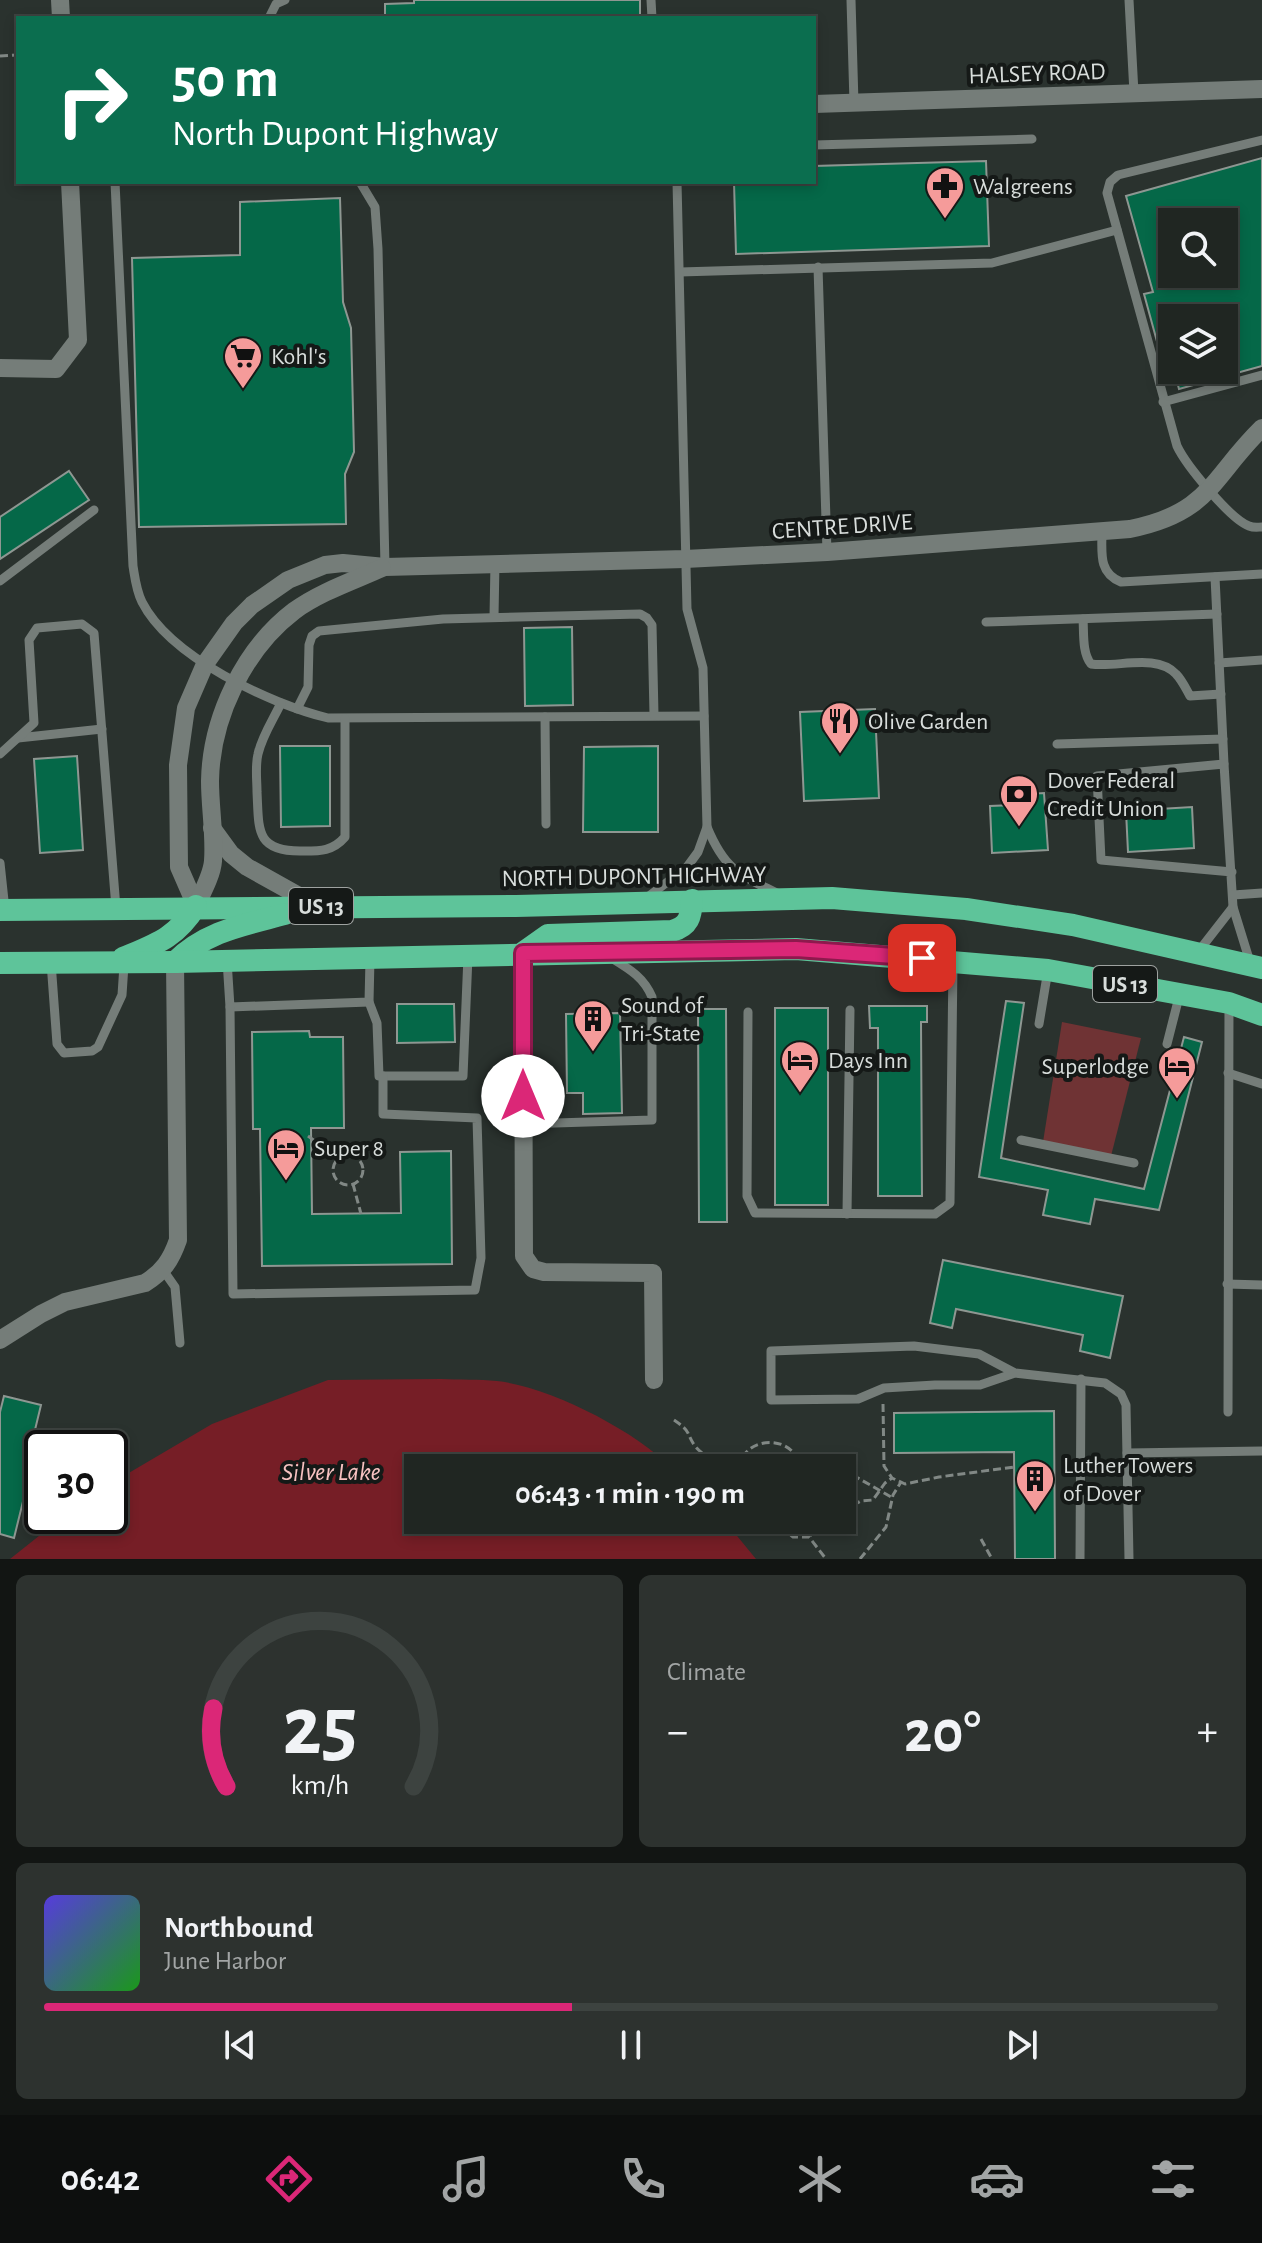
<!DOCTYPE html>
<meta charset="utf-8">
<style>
body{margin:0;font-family:"Alegreya Sans",sans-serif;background:#2d322f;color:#f1f3f6;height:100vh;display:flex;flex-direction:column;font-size:30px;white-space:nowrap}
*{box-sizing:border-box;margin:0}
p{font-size:26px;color:#a2a5a5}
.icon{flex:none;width:44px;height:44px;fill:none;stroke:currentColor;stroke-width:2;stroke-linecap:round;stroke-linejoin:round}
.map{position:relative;height:1559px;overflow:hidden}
.side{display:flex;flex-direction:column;gap:16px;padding:16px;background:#121513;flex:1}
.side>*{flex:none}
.top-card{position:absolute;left:16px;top:16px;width:800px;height:168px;border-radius:0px;box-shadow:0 4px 12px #0003,0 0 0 2px #3d4340;background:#0b6e4f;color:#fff;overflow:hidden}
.buttons{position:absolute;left:1158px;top:208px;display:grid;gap:16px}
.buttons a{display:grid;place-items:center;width:80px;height:80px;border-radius:0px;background:#202622;box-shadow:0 4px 12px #0003,0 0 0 2px #3d4340;font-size:40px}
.speed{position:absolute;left:24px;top:1430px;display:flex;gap:16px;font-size:40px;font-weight:700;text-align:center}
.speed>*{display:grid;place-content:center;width:104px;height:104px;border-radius:50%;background:#202622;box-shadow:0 4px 12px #0003,0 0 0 2px #3d4340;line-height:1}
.speed .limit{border:4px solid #111;border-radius:12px;background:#fff;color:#111}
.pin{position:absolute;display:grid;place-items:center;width:68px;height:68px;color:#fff;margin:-34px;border-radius:16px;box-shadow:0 4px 12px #0006}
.me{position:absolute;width:88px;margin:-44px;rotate:0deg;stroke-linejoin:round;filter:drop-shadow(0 0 6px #0008)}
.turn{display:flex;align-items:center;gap:28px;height:168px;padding:0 24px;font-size:36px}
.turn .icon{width:104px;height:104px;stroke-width:2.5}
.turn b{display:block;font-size:56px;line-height:68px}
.big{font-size:60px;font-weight:700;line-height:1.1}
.side .card{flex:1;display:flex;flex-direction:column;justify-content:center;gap:12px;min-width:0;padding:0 28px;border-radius:12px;background:#2d322f}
.side .dial{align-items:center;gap:0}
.dial svg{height:208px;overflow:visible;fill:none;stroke:#3d4340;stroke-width:7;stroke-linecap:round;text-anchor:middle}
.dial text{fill:#f1f3f6;stroke:none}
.song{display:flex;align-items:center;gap:24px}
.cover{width:96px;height:96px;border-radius:12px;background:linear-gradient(135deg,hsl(250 70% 55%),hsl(120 70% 35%))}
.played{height:8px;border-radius:4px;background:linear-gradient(90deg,#db2777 45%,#3d4340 45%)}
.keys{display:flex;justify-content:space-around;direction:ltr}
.heat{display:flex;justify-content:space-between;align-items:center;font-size:44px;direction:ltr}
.side .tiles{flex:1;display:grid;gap:16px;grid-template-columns:1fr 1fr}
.card:last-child{grid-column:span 2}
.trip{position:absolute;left:404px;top:1454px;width:452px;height:80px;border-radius:0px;background:#202622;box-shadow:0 4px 12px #0003,0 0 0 2px #3d4340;font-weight:700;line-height:80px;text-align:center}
.tabs{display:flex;height:128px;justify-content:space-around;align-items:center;background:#0d0f0e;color:#a2a5a5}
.tabs .icon{width:56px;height:56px}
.tabs .current{color:#db2777}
.tabs b{font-size:36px;color:#f1f3f6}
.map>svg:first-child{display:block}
</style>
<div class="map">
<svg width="1262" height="1559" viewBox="0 0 1262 1559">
<rect width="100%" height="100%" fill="#2a322e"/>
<path fill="#6f3334" d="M1062,1022L1141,1038L1111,1156L1043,1142Z"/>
<path fill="#761e26" d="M441,1379C459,1380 479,1379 497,1381C550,1387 634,1430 672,1468H418V1520H724L756,1559H10L64,1516H110V1484L212,1424L328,1380Z"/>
<g fill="#056848" stroke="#8e9792" stroke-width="2" fill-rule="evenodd">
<path d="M414,0H640V18H385V4L414,3Z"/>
<path d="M1262,158V366L1179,389L1174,370H1224V318H1172V377L1167,378L1144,294L1153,292L1126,196ZM1172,222H1224V274H1172Z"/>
<path d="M986,161L989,246L736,254L734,182H814V166Z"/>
<path d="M340,198L343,302L351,328L354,452L345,474L346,524L139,527L132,258L240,255V202Z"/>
<path d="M69,471L89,500L0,559V517Z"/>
<path d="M572,627L573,705L525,706L524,628Z"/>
<path d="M875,709L879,798L804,801L800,712Z"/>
<path d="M280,746H330V826L281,827Z"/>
<path d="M658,746V832H583L584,747Z"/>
<path d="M77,756L83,850L40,853L34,759Z"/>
<path d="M1044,793L1048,850L992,853L990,806L1014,805V795Z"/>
<path d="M1192,807L1194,848L1128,852L1126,811Z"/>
<path d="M1006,1001L1024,1003L1001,1158L1144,1189L1184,1037L1202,1042L1159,1210L1095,1199L1090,1224L1043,1215L1048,1190L979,1177Z"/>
<path d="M397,1004H454L455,1042L397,1043Z"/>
<path d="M869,1006H927V1022H921L922,1196H878V1028H870Z"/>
<rect x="775" y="1008" width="53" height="197"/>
<path d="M698,1009H726L727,1222H699Z"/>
<path d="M620,1013L622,1113L583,1114V1093H567L566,1014Z"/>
<path d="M309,1031L310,1037H343L344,1128H311L312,1214L401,1213L400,1152L451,1151L452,1264L262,1266L260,1129H253L252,1032Z"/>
<path d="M943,1260L1123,1296L1110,1358L1080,1351L1083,1335L956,1309L952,1328L930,1323Z"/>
<path d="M4,1396L41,1405L27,1463L32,1465L14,1538L0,1534V1412Z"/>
<path d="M1054,1411L1055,1559H1015L1014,1452L894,1453V1413Z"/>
</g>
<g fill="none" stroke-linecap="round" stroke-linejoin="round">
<g stroke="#818885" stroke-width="3" stroke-dasharray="8 4" stroke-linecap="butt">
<path d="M0,56L18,55"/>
<path d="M308,1136L339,1159"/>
<circle cx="348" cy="1170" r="15"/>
<path d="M353,1184L361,1214"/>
<path d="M883,1404L884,1466L892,1478L905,1484L939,1477L1014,1467"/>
<path d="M674,1420C693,1433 685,1432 695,1446C705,1459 729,1467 744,1468"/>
<path d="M738,1468C746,1432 798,1436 799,1468"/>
<path d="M806,1468L833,1465L839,1468"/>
<path d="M842,1469L893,1498"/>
<path d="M842,1511L861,1501L873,1500L885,1483L892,1478"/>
<path d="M772,1520L793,1537H809L826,1559"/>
<path d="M810,1536L827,1520"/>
<path d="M981,1539L992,1559"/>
<path d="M860,1559L886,1527L893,1495L901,1482"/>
</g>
<g stroke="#757d79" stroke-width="9">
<path d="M651,0L652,18"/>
<path d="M851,0L854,103"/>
<path d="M1129,0L1134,93"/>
<path d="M269,18L276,4L285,0"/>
<path d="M1262,140L1118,175L1110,182L1107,193L1177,446C1186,465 1230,519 1249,526C1254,528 1258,527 1262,527"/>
<path d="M814,145L1032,139"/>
<path d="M115,182L133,566C135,578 136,590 142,602C170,657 270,704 328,718L704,716"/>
<path d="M360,182L375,207L378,249L385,567"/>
<path d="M818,267L827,552"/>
<path d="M680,272L992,263L1117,230"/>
<path d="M1163,402L1262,375"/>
<path d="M1102,531C1102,552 1098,573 1121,582L1262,574"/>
<path d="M1215,577L1224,764"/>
<path d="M0,581L94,510"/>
<path d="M494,617L495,562"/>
<path d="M1083,619C1084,633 1082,653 1091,664C1117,668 1156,653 1176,674C1182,680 1186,689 1190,696L1221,694"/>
<path d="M986,622L1217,614"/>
<path d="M1219,663L1262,660"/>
<path d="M281,703C273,720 262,736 258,754C255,766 257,780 257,792C259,829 255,851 300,851C319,851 332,852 345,837V719"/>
<path d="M297,709L308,687L309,645L312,636L319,631L443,619L640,614L647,618L652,625L654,715"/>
<path d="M545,717L546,824"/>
<path d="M18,738L102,729"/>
<path d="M1057,744L1223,739"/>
<path d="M0,754L34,723L29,640L37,628L82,624L94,633L116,908"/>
<path d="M707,827C724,868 737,874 777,893"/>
<path d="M0,863L5,910"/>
<path d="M1232,872L1101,860L1097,776L1224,764L1233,907L1250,962"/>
<path d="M1233,895L1262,893"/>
<path d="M649,896L687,867L698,852L707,827L703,668L687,609L677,182"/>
<path d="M1198,952L1233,907"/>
<path d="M227,960L230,1007L369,1002L370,959"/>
<path d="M51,962L57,1044L64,1053L92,1051L98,1047L122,995L124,965"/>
<path d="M369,1002L377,1023L379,1076H463L468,956"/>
<path d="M230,1007L233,1294L475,1290L481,1258L477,1118L383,1114V1076"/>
<path d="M748,1012L747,1196L755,1213L935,1214L950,1203L953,964"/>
<path d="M1039,1024L1048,970"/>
<path d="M1167,1044L1180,993"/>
<path d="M1228,1073L1262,1084"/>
<path d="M523,1124L652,1120V997C644,978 631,970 613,959"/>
<path d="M1021,1140L1134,1163"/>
<path d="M847,1214L850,1010"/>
<path d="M163,1270L175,1287L180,1343"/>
<path d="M1227,1284L1262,1285"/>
<path d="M1015,1373L980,1385H935L884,1388L858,1399L771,1400V1351L914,1346L979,1354L1015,1373L1105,1383L1121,1394L1126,1405L1129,1559"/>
<path d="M1228,1412L1229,1003"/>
<path d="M1127,1453L1262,1451"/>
<path d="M1080,1559L1081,1379"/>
</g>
<g stroke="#757d79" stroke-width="18">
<path d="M60,0L61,18"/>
<path d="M814,104L1262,89"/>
<path d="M0,368L56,369L78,340L70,182"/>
<path d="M212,828L231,854L247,867L317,906"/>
<path d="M196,906L179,867L178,765L186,708L205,664L234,623L252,605L288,580L325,565L343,563L385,567L685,559L827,552L1130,529C1210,513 1211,478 1262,428"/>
<path d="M196,906C202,893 212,875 213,861C215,835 210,808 210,781C211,718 244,649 294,611C320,592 353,581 382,568"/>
<path d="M523,953L524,1256L533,1269L544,1272L653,1273L654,1380"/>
<path d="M0,1340L41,1314L65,1302L145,1283C163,1272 171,1260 178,1240L175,962"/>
</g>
<g stroke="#5ec49a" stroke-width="22">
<path d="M0,910L516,906L832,898L966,909L1073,925L1262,968"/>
<path d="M524,952L548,935L672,931C689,926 691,917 692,900"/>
<path d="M123,958C156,944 176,938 196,906"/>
<path d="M175,962C206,931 244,925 285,914"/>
<path d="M0,963L175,962L796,949L1048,970L1229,1003L1262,1015"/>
</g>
</g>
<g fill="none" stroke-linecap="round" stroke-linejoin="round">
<defs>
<path id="route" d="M523,1096V953L796,949L922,958"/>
</defs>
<use href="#route" stroke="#8e194d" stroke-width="20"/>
<use href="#route" stroke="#db2777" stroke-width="14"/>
</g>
<defs>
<symbol id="pharmacy-pin" viewBox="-11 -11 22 30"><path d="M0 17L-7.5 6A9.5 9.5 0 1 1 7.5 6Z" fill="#f59b9a" stroke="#151917"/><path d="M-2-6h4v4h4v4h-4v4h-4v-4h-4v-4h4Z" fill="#111"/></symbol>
<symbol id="supermarket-pin" viewBox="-11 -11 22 30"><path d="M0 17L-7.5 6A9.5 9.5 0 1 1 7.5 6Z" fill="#f59b9a" stroke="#151917"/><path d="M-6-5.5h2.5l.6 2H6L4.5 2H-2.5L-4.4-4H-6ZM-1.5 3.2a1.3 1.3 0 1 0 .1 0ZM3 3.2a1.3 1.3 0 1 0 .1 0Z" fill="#111"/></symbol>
<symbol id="restaurant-pin" viewBox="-11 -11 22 30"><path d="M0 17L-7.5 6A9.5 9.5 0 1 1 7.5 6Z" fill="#f59b9a" stroke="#151917"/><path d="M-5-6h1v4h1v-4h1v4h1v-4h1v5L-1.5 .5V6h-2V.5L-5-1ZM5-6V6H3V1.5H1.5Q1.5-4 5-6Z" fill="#111"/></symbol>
<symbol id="bank-pin" viewBox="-11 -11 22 30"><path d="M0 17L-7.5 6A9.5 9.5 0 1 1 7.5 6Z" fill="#f59b9a" stroke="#151917"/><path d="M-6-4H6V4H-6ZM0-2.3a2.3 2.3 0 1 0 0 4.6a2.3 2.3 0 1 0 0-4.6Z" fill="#111"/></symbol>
<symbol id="building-pin" viewBox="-11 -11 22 30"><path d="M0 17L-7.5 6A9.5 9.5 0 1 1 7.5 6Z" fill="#f59b9a" stroke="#151917"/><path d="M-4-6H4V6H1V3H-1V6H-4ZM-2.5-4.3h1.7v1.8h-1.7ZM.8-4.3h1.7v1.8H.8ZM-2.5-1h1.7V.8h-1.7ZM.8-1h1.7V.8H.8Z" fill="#111"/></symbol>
<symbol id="hotel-pin" viewBox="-11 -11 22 30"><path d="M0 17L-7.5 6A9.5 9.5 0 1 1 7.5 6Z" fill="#f59b9a" stroke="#151917"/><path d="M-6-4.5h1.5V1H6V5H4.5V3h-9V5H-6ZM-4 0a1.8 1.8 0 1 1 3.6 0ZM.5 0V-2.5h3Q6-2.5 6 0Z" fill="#111"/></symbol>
</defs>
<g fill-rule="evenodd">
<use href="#pharmacy-pin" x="923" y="164" width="44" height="60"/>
<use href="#supermarket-pin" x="221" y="334" width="44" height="60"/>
<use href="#restaurant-pin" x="818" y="699" width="44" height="60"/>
<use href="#bank-pin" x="997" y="772" width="44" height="60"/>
<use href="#building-pin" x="571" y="997" width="44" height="60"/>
<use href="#hotel-pin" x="778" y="1038" width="44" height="60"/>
<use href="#hotel-pin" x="1155" y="1044" width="44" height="60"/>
<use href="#hotel-pin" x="264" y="1126" width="44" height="60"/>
<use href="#building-pin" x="1013" y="1457" width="44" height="60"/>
</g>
<g text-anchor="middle" stroke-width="8" stroke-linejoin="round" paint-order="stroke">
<g fill="#151917" stroke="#9ea2a0" stroke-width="2">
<rect x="289" y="888" width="64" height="36" rx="6"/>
<rect x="1093" y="966" width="64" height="36" rx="6"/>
</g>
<g font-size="22" font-weight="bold" fill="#d8dddb">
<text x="321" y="914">US 13</text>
<text x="1125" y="992">US 13</text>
</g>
<g font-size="24" fill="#d8dddb" stroke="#151917">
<text transform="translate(1037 73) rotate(-2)" y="8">HALSEY ROAD</text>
<text transform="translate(842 526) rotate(-4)" y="8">CENTRE DRIVE</text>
<text transform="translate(634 876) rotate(-1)" y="8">NORTH DUPONT HIGHWAY</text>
</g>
<g font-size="24" fill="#d8dddb" stroke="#151917" text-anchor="start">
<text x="973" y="194">Walgreens</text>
<text x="271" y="364">Kohl's</text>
<text x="868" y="729">Olive Garden</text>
<text x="1047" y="788">Dover Federal<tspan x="1047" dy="28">Credit Union</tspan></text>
<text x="621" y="1013">Sound of<tspan x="621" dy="28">Tri-State</tspan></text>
<text x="828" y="1068">Days Inn</text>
<text x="1149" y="1074" text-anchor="end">Superlodge</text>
<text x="314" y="1156">Super 8</text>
<text x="1063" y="1473">Luther Towers<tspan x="1063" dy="28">of Dover</tspan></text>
</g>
<g font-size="26" font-style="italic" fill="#f7c2c1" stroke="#151917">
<text x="331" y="1480">Silver Lake</text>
</g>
</g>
</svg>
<div class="buttons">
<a><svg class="icon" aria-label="search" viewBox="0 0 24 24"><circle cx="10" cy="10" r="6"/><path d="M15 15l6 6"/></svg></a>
<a><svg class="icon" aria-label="layers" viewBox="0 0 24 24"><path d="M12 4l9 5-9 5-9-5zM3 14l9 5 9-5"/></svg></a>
</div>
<div class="speed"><div class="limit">30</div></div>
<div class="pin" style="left:922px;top:958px;background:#d93025"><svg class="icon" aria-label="arrive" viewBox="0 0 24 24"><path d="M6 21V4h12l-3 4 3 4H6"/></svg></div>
<svg class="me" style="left:523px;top:1096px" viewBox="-20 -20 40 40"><circle r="19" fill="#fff"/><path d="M0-13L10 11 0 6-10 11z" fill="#db2777"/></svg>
<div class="trip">06:43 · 1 min · 190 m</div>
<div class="top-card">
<div class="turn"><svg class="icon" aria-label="right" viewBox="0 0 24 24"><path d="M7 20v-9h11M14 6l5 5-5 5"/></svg><div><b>50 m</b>North Dupont Highway</div></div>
</div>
</div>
<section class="side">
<div class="tiles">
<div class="card dial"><svg viewBox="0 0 100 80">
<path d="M14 69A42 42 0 1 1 86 69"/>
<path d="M14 69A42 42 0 0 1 9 39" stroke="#db2777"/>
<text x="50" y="56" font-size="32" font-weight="700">25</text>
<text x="50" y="72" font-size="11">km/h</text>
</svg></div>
<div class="card"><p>Climate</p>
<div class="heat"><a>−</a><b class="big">20°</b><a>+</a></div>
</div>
<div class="card">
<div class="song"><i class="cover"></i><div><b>Northbound</b><p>June Harbor</p></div></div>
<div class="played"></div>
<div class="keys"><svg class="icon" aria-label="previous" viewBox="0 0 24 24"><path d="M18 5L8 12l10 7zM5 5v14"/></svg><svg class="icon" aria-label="pause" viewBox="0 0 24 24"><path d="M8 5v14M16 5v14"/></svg><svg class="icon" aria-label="next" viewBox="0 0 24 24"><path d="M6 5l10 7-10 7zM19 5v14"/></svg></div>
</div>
</div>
</section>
<nav class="tabs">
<b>06:42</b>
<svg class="icon current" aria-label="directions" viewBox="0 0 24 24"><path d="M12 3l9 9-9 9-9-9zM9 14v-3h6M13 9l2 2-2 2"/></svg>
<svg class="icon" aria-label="music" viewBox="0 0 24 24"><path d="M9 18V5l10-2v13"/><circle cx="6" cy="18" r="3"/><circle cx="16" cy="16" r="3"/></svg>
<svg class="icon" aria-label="phone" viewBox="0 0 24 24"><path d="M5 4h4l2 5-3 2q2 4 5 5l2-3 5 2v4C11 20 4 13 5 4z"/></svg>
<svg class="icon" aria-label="climate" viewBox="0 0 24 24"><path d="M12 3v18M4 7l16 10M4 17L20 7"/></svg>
<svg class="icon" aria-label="car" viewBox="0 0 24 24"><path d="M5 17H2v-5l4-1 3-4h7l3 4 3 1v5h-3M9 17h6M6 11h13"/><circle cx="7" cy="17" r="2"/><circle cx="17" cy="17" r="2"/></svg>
<svg class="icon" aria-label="filters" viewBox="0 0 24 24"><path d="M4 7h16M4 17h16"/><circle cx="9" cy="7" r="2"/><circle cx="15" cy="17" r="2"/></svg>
</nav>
